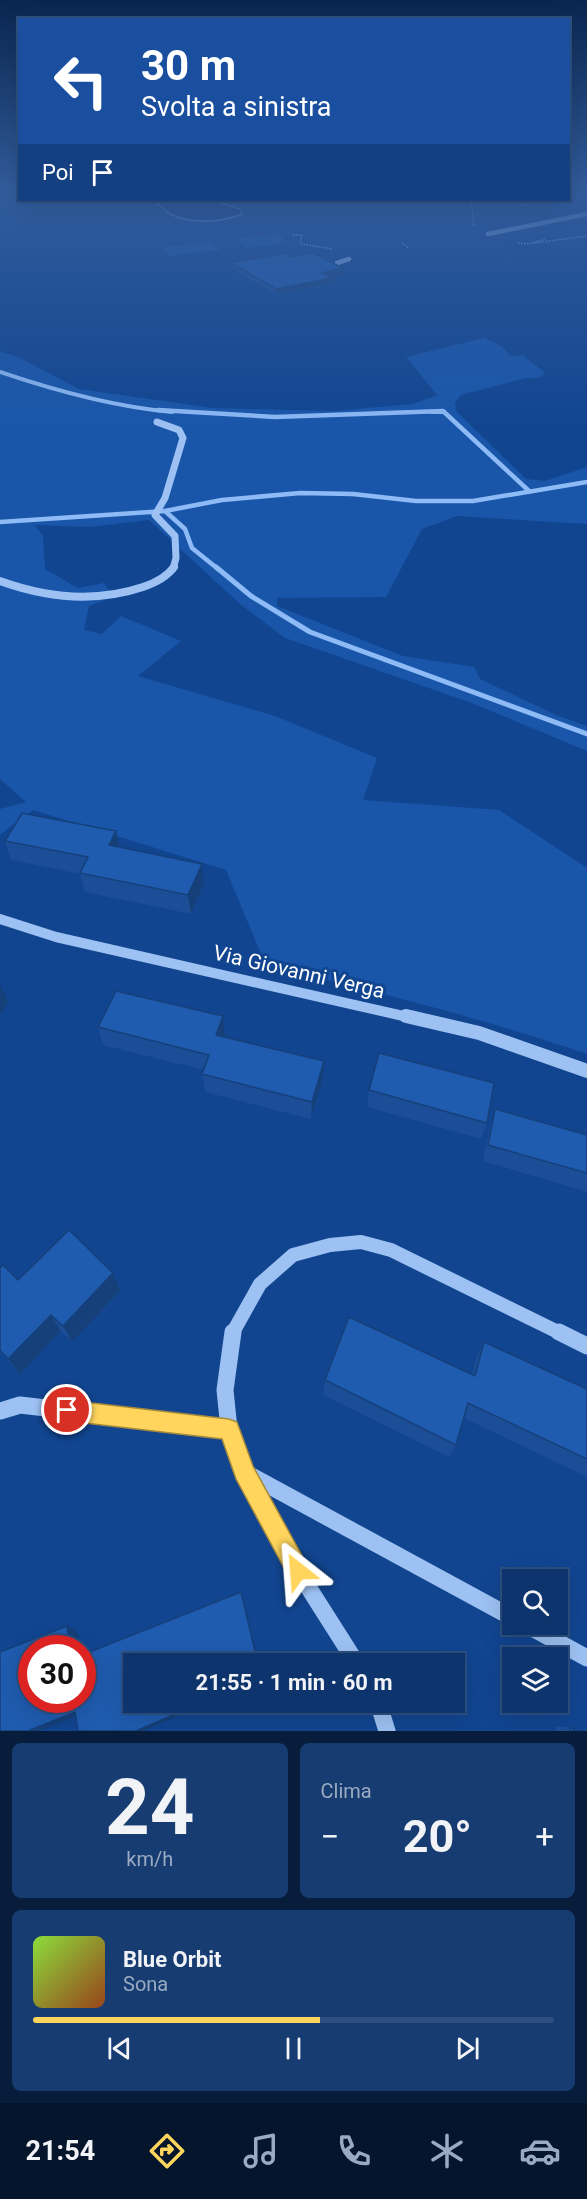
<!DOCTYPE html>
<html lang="it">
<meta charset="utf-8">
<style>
body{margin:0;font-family:Roboto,sans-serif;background:#163c72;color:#f1f3f6;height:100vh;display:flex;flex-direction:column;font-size:22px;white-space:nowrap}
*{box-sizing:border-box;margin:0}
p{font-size:20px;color:#9aaac2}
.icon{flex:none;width:33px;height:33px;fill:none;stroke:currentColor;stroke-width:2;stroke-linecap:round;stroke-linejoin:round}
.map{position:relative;height:1731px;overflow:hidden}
.sheet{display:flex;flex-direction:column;gap:12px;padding:12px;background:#071d3b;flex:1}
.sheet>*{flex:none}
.hud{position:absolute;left:18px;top:18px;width:552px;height:183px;border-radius:0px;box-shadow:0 6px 24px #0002,0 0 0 2px #2d4f7f;background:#1a4fa0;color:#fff;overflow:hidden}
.fabs{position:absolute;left:502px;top:1569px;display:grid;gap:12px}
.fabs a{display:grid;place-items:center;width:66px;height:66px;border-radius:0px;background:#0d346c;box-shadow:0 6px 24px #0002,0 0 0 2px #2d4f7f;font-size:30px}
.speed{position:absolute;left:18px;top:1635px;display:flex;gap:12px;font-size:30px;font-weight:700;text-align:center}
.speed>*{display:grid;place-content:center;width:78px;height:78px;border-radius:50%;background:#0d346c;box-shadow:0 6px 24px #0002,0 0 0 2px #2d4f7f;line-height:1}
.speed .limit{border:9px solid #d22;background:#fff;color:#111}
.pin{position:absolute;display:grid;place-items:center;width:51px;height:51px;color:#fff;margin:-26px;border:3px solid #fff;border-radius:50%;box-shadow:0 2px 6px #0007}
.me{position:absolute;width:66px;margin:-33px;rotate:332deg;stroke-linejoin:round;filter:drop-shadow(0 0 4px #0008)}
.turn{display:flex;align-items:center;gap:21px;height:126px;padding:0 24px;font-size:27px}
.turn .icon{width:78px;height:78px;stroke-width:2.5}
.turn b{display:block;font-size:42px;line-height:51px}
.then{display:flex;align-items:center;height:57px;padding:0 24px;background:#0003;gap:12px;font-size:22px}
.big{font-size:45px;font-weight:700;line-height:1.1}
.sheet .card{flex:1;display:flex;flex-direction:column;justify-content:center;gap:9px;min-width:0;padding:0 21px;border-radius:9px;background:#163c72}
.sheet .dial{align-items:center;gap:0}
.dial b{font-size:78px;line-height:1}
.song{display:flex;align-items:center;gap:18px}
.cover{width:72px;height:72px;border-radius:9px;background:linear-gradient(135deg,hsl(90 70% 55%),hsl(20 70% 35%))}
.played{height:6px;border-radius:3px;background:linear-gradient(90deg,#ffd55d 55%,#2d4f7f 55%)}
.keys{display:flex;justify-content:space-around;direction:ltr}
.heat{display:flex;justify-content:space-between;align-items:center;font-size:33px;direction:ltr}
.sheet .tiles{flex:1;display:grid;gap:12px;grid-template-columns:1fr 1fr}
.card:last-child{grid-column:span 2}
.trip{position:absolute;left:123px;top:1653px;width:342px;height:60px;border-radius:0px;background:#0d346c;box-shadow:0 6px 24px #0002,0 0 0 2px #2d4f7f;font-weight:700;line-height:60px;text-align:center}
.tab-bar{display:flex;height:96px;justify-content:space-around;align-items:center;background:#05152b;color:#9aaac2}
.tab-bar .icon{width:42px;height:42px}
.tab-bar .on{color:#ffd55d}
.tab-bar b{font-size:27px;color:#f1f3f6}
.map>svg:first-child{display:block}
</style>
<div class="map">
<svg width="587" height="1731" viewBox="0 0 587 1731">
<rect width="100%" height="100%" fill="#114590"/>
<g fill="#1956aa">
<path d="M278,234L289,243L246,248L236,239Z"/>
<path d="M212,242L220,250L169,256L161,247Z"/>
<path d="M484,338L501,346L511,356L523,355L545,373L540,378H526L461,395L455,403L456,411L526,479L545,481L587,467V524L457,516L422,529L386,597L277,598V606L403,656L474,667L480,679L556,715L587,726V751L472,703L285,638L240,604L149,520L90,527L35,525L43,536L45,569L78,588L104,583L113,597L89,606L84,630L102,634L121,616L181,641L138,676L275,716L377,758L363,800L499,810L587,868V1054C480,1018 377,991 266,966L226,870L33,810L0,835V809L26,802L0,779V351L18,357L79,389L213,408L334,411L413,404L437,395L406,357Z"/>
</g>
<path fill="#0a316c" stroke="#8ebbf6" stroke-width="1.5" d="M165,200H212L240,209L242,214C217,224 176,226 157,203Z"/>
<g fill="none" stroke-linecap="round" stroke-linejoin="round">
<g stroke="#8ebbf6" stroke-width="4">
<path d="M0,372C56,391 113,407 172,412"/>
<path d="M432,412H444"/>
</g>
<g stroke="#8ebbf6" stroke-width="4.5">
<path d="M158,410L275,417L443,411L529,491"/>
<path d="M165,511L222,500L300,493L353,494L416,501H473L587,482"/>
<path d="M0,522L165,511L185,529L192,548L218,569"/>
</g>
<path stroke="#8ebbf6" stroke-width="5" d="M216,567L251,596L310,632L587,734"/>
<g stroke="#9cc1f2" stroke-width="1.5" stroke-dasharray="1.5 1.5" stroke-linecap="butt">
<path d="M471,200L474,226"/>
<path d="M536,200L517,202L536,209"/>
<path d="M293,235H302L300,243L302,244L333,249"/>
<path d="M402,243L409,248"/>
<path d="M518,243L529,244L545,239"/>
<path d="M534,243L587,236"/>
</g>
<g stroke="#9cc1f2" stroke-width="4.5">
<path d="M488,234L587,214"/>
<path d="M337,263L349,259"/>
</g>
<path stroke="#9cc1f2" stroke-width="7" d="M157,422L179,430L183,438L165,498L155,515L175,536L176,558L173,569"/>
<path stroke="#9cc1f2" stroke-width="8" d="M0,581C47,598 95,603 143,587C155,583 166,578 174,567"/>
<path stroke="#9cc1f2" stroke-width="10" d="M0,919L56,937L412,1018"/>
<g stroke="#9cc1f2" stroke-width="14">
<path d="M406,1016L479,1033L587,1071"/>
<path d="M232,1334L260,1284L293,1255L330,1245L361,1242L391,1250L562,1334"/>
</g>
<g stroke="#9cc1f2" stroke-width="17">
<path d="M233,1332L225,1390L229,1429L244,1472L298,1571L357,1664"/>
<path d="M559,1332L587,1346"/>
<path d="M0,1411L20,1405L229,1429"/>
<path d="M244,1472L513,1618"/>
<path d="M525,1624L587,1658"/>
<path d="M378,1702L387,1731"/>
</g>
</g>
<g fill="#1b4e96">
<path d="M292,257L343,268V274L329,276L332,278V283L276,294L231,268V263Z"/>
<path d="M116,831L120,848L204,883L191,914L85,892L80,874L11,860L5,841Z"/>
<path d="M223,1016L225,1035L224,1037L323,1079L311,1119L205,1092L202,1074L204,1070L103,1045L98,1027Z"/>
<path d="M369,1090L487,1123L481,1139L367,1107Z"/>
<path d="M495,1109L587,1135V1192L483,1161L490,1126Z"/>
<path d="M0,1268L18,1280L113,1273L120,1291L72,1342L61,1331L20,1374L0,1352Z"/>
<path d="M484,1342L587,1389V1477L464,1418L456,1445L449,1457L323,1395L325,1380L472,1374L476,1358Z"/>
<path d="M556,1727H570L577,1731H556Z"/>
</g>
<g fill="#16407a">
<path d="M343,268V274L322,278V273Z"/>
<path d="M332,278V283L276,294V289Z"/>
<path d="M116,831L120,850L109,845Z"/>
<path d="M202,864L204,883L191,914L188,895Z"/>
<path d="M0,984L8,1003L0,1015Z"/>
<path d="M223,1016L225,1035L218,1053L216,1035Z"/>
<path d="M324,1061L323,1079L311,1119L312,1102Z"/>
<path d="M113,1273L120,1291L72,1342L63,1326Z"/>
<path d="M51,1315L61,1331L20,1374L8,1359Z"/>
<path d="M241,1592L243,1598L259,1664H258Z"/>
<path d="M67,1626L77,1630L80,1648H70Z"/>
<path d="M203,1702H210L143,1731H136Z"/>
<path d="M75,1712H86L40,1731H28Z"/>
</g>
<g fill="#1f5baf" stroke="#16407a" stroke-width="1.5">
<path d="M284,253L292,257L313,253L343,268L322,273L332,278L276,289L231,263Z"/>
<path d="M22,813L116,831L109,845L202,864L188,895L80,873L88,857L5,841Z"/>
<path d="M116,991L223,1016L216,1035L324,1061L312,1102L202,1074L209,1055L98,1027Z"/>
<path d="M379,1053L494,1083L487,1123L369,1090Z"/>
<path d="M495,1109L587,1135V1173L488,1145Z"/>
<path d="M69,1230L113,1273L63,1326L51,1315L8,1359L0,1350V1268L3,1265L18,1280Z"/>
<path d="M349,1317L475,1376L484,1342L587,1389V1459L468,1403L456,1445L325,1380Z"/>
<path d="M241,1592L258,1664H134V1702H203L136,1731H78L75,1712L28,1731H0V1652L67,1626L70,1648H32V1700H82V1655Z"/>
<path d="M570,1727L577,1731H570Z"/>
</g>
<linearGradient id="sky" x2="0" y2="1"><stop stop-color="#09264f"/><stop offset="0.44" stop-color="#325c9c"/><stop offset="1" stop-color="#325c9c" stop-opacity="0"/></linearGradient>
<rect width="587" height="429" fill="url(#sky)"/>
<path fill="#ffd55d" stroke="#a68a3c" stroke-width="1.5" d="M67,1400L229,1419L237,1422L253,1466L306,1563L309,1571L306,1579L298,1583L290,1579L236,1479L222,1439L67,1421L59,1418L56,1410L59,1403Z"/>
<g text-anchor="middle" stroke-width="6" stroke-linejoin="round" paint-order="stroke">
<g font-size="21" fill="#fff" stroke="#114590">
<text transform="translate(299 972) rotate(13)" y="7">Via Giovanni Verga</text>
</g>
</g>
</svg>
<div class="fabs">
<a><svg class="icon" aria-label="search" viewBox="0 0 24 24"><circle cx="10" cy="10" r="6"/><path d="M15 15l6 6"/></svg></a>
<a><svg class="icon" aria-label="layers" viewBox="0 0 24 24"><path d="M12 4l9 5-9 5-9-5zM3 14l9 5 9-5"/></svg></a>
</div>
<div class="speed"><div class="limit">30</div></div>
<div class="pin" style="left:67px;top:1410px;background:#d93025"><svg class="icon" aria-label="arrive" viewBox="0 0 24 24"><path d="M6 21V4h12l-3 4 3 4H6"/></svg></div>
<svg class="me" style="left:298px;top:1571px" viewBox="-20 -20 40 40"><path d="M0-17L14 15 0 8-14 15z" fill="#ffd55d" stroke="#fff" stroke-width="4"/></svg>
<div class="trip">21:55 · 1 min · 60 m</div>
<div class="hud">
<div class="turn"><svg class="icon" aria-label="left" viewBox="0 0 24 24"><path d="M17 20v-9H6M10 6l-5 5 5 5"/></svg><div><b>30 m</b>Svolta a sinistra</div></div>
<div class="then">Poi<svg class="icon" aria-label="arrive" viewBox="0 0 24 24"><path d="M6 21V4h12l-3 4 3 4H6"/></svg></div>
</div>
</div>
<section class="sheet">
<div class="tiles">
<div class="card dial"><b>24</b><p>km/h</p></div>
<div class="card"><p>Clima</p>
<div class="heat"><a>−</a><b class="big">20°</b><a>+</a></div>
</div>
<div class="card">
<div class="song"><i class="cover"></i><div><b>Blue Orbit</b><p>Sona</p></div></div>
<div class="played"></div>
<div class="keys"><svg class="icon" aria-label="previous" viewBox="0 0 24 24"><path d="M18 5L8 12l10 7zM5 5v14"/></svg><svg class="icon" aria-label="pause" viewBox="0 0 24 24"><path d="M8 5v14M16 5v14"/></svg><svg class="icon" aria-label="next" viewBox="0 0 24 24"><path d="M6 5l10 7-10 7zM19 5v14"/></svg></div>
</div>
</div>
</section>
<nav class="tab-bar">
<b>21:54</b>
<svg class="icon on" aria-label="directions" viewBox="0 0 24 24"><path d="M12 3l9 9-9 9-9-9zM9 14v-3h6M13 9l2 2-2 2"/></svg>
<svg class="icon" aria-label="music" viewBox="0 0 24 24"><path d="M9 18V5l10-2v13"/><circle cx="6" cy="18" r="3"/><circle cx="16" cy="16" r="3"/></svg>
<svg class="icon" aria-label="phone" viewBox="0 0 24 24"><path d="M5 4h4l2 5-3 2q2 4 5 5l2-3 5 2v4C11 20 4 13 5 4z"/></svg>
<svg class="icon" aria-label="climate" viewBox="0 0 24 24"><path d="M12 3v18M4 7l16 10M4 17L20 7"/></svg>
<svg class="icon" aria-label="car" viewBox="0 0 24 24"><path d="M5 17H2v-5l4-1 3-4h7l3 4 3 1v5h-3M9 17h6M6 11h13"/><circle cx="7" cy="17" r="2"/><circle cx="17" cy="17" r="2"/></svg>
</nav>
